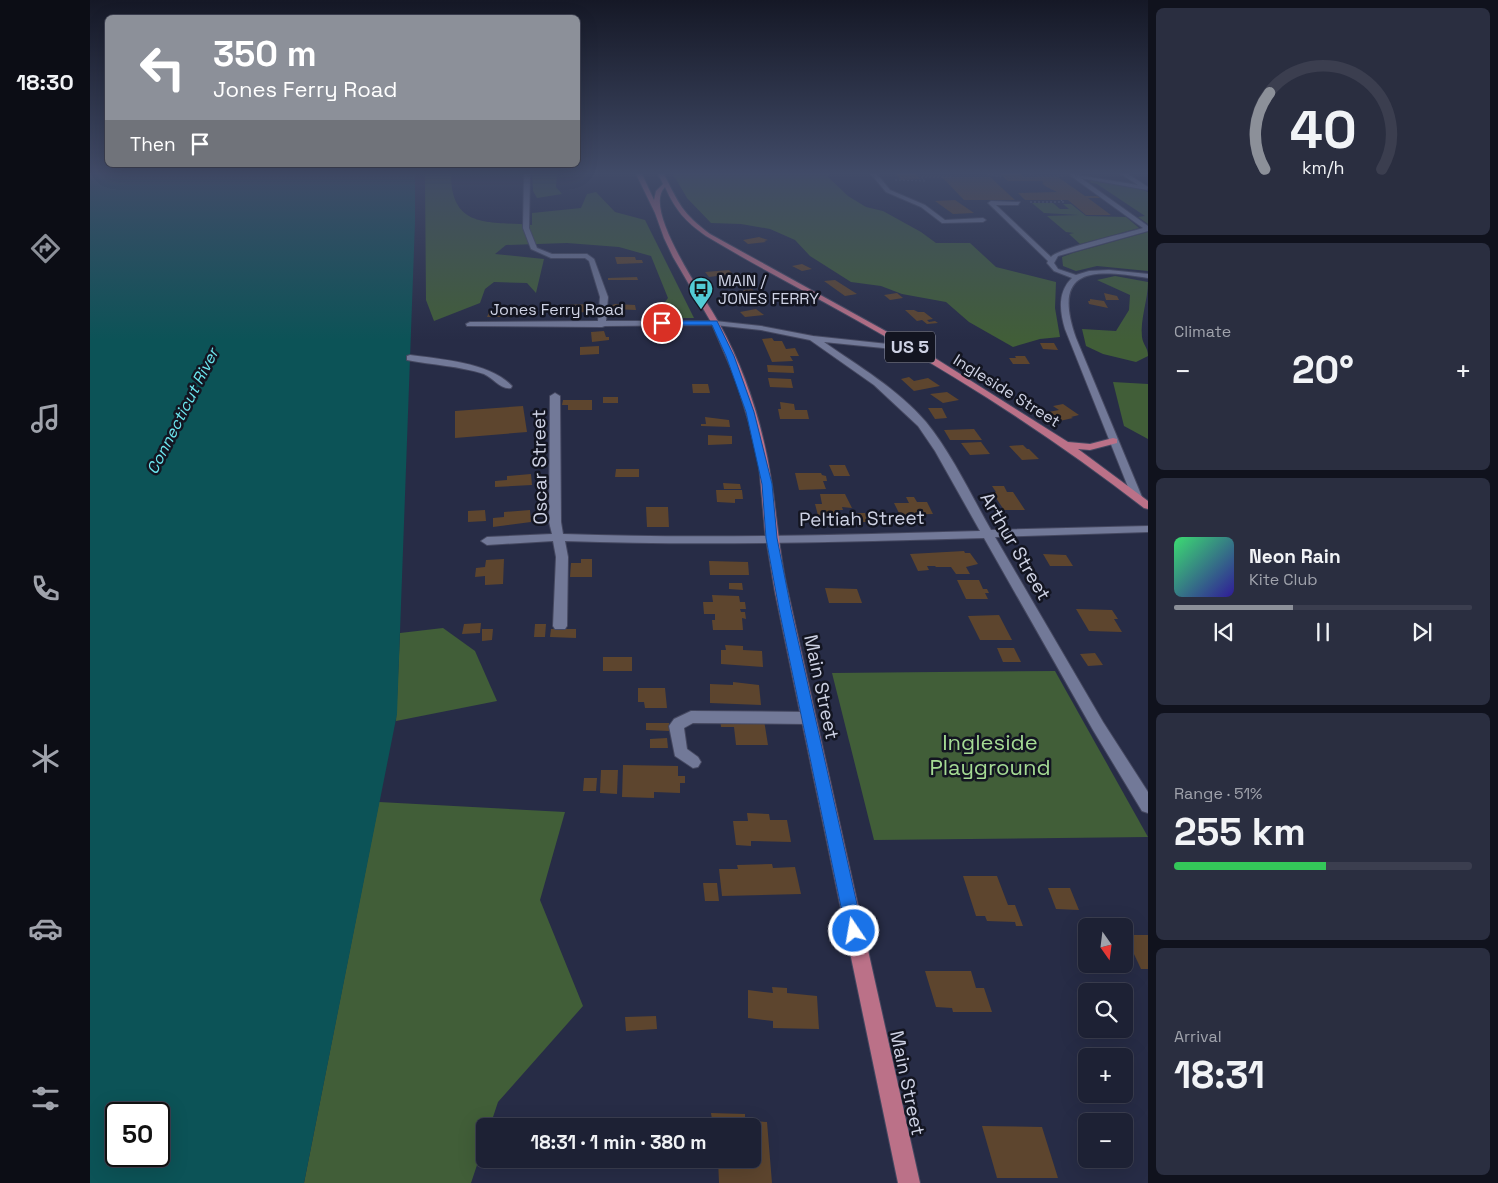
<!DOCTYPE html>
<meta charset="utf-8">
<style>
body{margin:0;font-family:"Space Grotesk",sans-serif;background:#2a2e40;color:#f1f3f6;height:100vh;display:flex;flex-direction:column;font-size:19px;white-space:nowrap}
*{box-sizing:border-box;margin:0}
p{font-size:16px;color:#a0a3ac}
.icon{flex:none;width:28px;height:28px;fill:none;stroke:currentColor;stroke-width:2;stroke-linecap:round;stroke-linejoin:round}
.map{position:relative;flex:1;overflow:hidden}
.panel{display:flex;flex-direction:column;gap:8px;padding:8px;background:#10121d;width:350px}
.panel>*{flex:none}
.banner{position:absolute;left:15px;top:15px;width:475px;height:152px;border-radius:8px;box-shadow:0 5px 20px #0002,0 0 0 1px #3b3e4f;background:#8c9099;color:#fff;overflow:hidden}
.needle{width:32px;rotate:166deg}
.tools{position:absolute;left:988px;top:918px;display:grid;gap:10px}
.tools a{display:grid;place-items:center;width:55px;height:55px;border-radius:8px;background:#1d2134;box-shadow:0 5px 20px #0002,0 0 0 1px #3b3e4f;font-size:25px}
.speed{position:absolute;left:15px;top:1102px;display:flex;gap:10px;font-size:25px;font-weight:700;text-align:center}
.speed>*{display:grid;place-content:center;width:65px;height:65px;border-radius:50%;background:#1d2134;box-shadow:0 5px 20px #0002,0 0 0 1px #3b3e4f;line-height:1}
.speed .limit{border:2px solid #111;border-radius:8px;background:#fff;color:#111}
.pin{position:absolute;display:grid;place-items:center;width:42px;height:42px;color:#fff;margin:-21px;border:2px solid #fff;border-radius:50%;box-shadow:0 1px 5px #0007}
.me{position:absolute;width:55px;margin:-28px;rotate:348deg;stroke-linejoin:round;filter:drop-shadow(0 0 4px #0008)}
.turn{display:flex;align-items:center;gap:18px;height:105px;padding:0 25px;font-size:22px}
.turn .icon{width:65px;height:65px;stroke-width:2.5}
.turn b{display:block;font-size:35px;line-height:42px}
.then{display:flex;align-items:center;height:48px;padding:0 25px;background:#0003;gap:10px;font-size:19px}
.big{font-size:38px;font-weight:800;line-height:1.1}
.panel .tile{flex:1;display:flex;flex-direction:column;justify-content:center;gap:8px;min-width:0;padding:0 18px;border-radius:8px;background:#2a2e40}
.panel .dial{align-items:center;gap:0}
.dial svg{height:130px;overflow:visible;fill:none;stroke:#3b3e4f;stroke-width:7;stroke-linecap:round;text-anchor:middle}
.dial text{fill:#f1f3f6;stroke:none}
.song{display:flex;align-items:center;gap:15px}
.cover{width:60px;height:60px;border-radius:8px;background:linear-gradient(135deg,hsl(140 70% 55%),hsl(250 70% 35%))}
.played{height:5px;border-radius:2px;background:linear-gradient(90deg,#8c9099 40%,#3b3e4f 40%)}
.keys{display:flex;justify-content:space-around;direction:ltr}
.heat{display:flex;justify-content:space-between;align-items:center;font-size:28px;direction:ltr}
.charge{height:8px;border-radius:4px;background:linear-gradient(90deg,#34c759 51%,#3b3e4f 0)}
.trip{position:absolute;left:386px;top:1118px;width:285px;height:50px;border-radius:8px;background:#1d2134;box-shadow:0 5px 20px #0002,0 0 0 1px #3b3e4f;font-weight:800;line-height:50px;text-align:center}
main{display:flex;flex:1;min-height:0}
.menu{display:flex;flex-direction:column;width:90px;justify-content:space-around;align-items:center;background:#0c0d15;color:#a0a3ac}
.menu .icon{width:35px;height:35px}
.menu .selected{color:#8c9099}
.menu b{font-size:22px;color:#f1f3f6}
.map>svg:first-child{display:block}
</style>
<main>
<nav class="menu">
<b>18:30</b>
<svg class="icon selected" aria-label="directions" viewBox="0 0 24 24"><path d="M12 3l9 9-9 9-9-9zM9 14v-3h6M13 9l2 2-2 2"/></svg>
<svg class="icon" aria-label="music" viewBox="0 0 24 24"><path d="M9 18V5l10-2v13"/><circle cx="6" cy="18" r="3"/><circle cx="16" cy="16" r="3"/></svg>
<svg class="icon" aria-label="phone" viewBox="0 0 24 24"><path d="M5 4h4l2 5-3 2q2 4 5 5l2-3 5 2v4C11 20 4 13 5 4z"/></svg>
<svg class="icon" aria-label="climate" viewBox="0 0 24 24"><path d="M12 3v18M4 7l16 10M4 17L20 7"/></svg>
<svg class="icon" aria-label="car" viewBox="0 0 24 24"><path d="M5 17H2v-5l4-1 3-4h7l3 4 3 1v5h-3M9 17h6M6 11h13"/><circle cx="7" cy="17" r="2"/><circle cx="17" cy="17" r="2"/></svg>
<svg class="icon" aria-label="filters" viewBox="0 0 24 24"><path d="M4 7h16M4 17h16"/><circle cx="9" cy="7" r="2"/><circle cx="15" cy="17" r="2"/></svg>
</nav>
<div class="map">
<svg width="1058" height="1183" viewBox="0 0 1058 1183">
<rect width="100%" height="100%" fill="#272c46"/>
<g fill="#415e38">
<path d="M335,174H361C361,230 400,221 442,225V213L491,208L497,194L506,192L525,212L555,220L604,318H563L578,298L561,256L529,247L477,243L416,245L405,254L454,259L446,293L437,283L404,282L395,289L390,303L344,321L336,300Z"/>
<path d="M442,174H467L466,187L472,194L447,198L443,191Z"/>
<path d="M583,174H739L738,177L758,196L776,207L793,211L831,232L846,243H880L906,267L966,282L965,308L970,337L950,339L923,347L879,322L856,302L812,294L791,286L761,282L720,256L705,240L680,229L651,224L621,223L597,198Z"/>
<path d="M1002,181L1048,188L1058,192V224L1048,217L1055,216L1007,184L998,182Z"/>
<path d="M942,203H963L970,209H979L973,204H981L996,216L1036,217L1049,228L990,244L979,234L984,233L976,232L957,216L989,215L954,213Z"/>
<path d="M1058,232V271L1007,266L986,271L973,266L972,257L983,253Z"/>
<path d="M1025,276L1058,282C1058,300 1050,319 1052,337C1053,345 1058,347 1058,356L1046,362L1013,354L996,346L992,329L1026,331L1039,310L1040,295L1007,280Z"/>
<path d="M1023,382L1058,384V439L1034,426Z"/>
<path d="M353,628L385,651L407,701L306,721L310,633Z"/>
<path d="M965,671L1058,837L784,840L742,673Z"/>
<path d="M289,802L475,812L450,900L493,1006L408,1102L400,1126H395V1141L381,1183H214Z"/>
</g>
<path fill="#0c5357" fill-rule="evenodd" d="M0,174H325V222L307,714L214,1183H0ZM26,1114H69V1156H26Z"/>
<g fill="#5d452e">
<path d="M806,174H826L830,179L811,180Z"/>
<path d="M910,174H930L934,177H968L995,196H1007L1011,198H998L1021,215H996L978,200H935L928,193L967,192L955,186L952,183H954L952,182L953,181H918Z"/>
<path d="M852,177H900L925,200H874Z"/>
<path d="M865,200L884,213L863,214L845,201Z"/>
<path d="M669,237L678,240L674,241L676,242L658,244L653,240Z"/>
<path d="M525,257H545L546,260H552L553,263L527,264Z"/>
<path d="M712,264L722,269L712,271L702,266Z"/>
<path d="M639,270L643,274L619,277L615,272Z"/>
<path d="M547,277L548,280H518V278Z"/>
<path d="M745,280L767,294L755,296L734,281Z"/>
<path d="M662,289L665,292H661L669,301L659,302L651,299L647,295H651L648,292L654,291L653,290Z"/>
<path d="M807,293L813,298L800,300L794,295Z"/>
<path d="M1014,293L1027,296L1029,300H1016Z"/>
<path d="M1000,299L1014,301L1018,308L999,304L998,301H1000Z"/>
<path d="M502,304V312L470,313V305Z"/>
<path d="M525,304L545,305L546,310L522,309V305Z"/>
<path d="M666,309L674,315L655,317L650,312Z"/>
<path d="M400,310H410L409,313H417L416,317H397Z"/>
<path d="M815,310H824L828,312H834L843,319L837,320L839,322L845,321L848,323L837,324L832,320L827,321Z"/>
<path d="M514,331L516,337H519V340L502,342L501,332Z"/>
<path d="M682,338L684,341H692L696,349L705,348L709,356H700L703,361L682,362L672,339Z"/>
<path d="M950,343H964L968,350L953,349Z"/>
<path d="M509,346V354L490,355V347Z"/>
<path d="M925,356H935L940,364H923L919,358H926Z"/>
<path d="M677,365L703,366L704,373L678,372Z"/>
<path d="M819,377L824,381L838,378L850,386L824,391L811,379Z"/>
<path d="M678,378L701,379L703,388L680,387Z"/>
<path d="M602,384H618L620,393H603Z"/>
<path d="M857,392L869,400L853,403L840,394Z"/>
<rect x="513" y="397" width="15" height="6"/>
<path d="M473,400H502V410H478V405H472Z"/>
<path d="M690,402L704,404L705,410H717L719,419H690L688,409H691Z"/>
<path d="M973,404L989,415L981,417L983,418L965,422L953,413L969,410L963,406Z"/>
<path d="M433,406L437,432L365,438V411Z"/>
<path d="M838,408H852L857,418L845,419Z"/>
<path d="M615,417L639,420L640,427L611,426V424H616Z"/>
<path d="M884,429L892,440H860L854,430Z"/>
<path d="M618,435L642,436V444L618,445Z"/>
<path d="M891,442L900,454L880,455L871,443Z"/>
<path d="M933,445L937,449H939L949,459L932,460L919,446Z"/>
<path d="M739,465H755L760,476H744Z"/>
<path d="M526,469H549V477H525Z"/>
<path d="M705,473H731L732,475L736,476L737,481H733L736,489L709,490Z"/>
<path d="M441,474L442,485L405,487V481L417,480V476Z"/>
<path d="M633,483L650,484L651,489H634Z"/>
<path d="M902,486H914L917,492H923L935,510H914L902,492H906Z"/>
<path d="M626,490H652L653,499H645V503L627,502Z"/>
<path d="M730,494H755L762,508L752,507L753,510H745L747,519H729L725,504H732Z"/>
<path d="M816,497H824L827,502H837L843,514L810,515L804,503H819Z"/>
<path d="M556,507H578L579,527H557Z"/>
<path d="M395,510L396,521L378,522V511Z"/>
<path d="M440,510L441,522L403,527V518L414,517V512Z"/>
<path d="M767,513H775L779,522H770Z"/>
<path d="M874,551L875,553H880L888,564L876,567L880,574H866L861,567H846L845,566H837L839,570L828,571L820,554Z"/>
<path d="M953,554L976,555L983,566H960Z"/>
<path d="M414,559L413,584L395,585V576L385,577L386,568L395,567L396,560Z"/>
<path d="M491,559H502V577H480L481,563H491Z"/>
<path d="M619,561L658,562L659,575H620Z"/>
<path d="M867,580H889L893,589H897L899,593H895L898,599H876Z"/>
<path d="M639,583H652L653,590L639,589Z"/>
<path d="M735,588L767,589L772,603H739Z"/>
<path d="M622,595L649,596L650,602H655L656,609H650L651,612H655L656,619L652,618L653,630H623L622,620H625V614H614L613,602H623Z"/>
<path d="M986,609L1022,610L1028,619H1024L1032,632L999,631Z"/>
<path d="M909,615L922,640H890L878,616Z"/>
<path d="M391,623L390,633L372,634L374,624Z"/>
<path d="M445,624H456L455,637H444Z"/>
<path d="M392,629H403L402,640L392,641Z"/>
<path d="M461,629H486V638L460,637Z"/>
<path d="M635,645L653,646V650L672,651L673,667L631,664V650H636Z"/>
<path d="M907,648H924L931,662H913Z"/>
<path d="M1005,653L1013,665L998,666L990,654Z"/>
<rect x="513" y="657" width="29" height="14"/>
<path d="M643,682L669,685L671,705L620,703V684L643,685Z"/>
<path d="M548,688H575L577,708H555L554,702H548Z"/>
<path d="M630,719L674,720L678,745H646L644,727H631Z"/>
<path d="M556,723H579V731L556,730Z"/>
<path d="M577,738L578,748H560V739Z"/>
<path d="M533,765L588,766V776H595V783H590V793L564,792V798L532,797Z"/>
<path d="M511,770H528L527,794L510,793Z"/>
<path d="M494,778H507L506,791H493Z"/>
<path d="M657,813L679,814L680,820H697L701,842L661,841V846L646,845L643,821H658Z"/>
<path d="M682,864L683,868L705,867L711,894L632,896L629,869H648L647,865Z"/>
<path d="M873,876H907L918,905H925L933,926H926L925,922L897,921L895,916H886Z"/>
<path d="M613,883H627L629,901H615Z"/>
<path d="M958,888H980L989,910L966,909Z"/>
<path d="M1035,935H1058V969H1051Z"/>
<path d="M835,971H881L886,988H894L902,1012H863L862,1008L846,1007Z"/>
<path d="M682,987L697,988V993L727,996L729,1029L683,1028V1021L658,1018V990L683,993Z"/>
<path d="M566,1016L567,1029L536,1031L535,1017Z"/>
<path d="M621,1113L655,1114V1121L677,1122L682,1183H629L628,1159H662V1126H595V1118L622,1120Z"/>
<path d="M892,1126L952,1127L968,1178H907Z"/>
</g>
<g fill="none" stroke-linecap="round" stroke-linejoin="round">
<defs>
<g id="minor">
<path d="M434,174H440L439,228L447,248L462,254H497L504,259L518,297L516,321H625L671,326L723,336L826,347L827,349L823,351L734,342C768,366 808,389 836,422C862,454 881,495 901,530L1058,526V532L905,537L1013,722L1058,792V813L1052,811L1003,730L894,538C754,542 614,546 475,541L478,557L477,626L475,629H465L463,626L466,557L463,541L397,545L391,541L397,537L462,534L459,522L460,396L465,393L470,396L471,522L473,534C612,539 751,535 890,531L845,451L828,426L784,385L720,340L671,330L625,325L515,326L512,327L377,326L376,324L380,322L508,321L510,297L499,261L495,258H461L441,249L433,228Z"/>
<path d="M781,174H787L800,190L835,205L855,220L893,218L896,220L893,222L852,223L831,207L796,192Z"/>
<path d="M981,174L1048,185L1031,174H1038L1058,187L1057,190L991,178L1058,226V231L968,256L964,263L968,269L986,275L999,271L1019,270L1058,274V278C1003,269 961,267 986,338L1052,497L1047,500L1042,497L975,329C970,312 967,292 982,278L964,271L957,263L958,261L898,203L901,201L930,202L928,205H906L961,257C968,248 1038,233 1053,228L981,176Z"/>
<path d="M320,355C351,359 401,363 422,386L421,388C411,390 403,378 394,374C369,366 343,365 317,360V356Z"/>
<path d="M601,711L718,712L723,714L725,718L723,722L718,724L603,723L594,728L597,749L608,757L611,762L608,767L603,768L585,756L579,726L584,719Z"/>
</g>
<path id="major" d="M546,174H552L564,200L566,191L573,184L568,174H574C589,204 592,213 620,234L848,360L978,442L1000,444L1023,438L1027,439V443L1000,450L988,449L1058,501V509L1054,508C973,445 887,389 798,338C738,303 676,272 616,236C595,221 586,211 575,187C551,209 617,300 629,323C656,372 674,429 682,485C687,518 689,550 696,583L830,1183H808L685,592L675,532L669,465L659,423L646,380L621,322L583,257L574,238L565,213Z"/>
</defs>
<use href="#minor" stroke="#454860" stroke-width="2"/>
<use href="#major" stroke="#454860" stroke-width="2"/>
<g stroke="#666a81" stroke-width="1" stroke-dasharray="2 2" stroke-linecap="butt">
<path d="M898,174L911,177"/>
<path d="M939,174L946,176H973"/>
<path d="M805,180L835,181L831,177H861L859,174"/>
<path d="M940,202H974L971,200"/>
</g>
<use href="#minor" fill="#727998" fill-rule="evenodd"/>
<use href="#major" fill="#bb7188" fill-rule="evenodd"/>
</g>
<linearGradient id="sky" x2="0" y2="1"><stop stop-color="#151826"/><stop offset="0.51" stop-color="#414b68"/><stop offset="1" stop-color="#414b68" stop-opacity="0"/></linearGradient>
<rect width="1058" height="340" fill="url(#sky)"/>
<path fill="#1a73e8" stroke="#114b97" d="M569,321H627L644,356L664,412L682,484L687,538L701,609L773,931L770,937L764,939L759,937L756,931L689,609L676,538L672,484L656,412L636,356L622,325H572L568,323Z"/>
<defs>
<symbol id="bus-pin" viewBox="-11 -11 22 30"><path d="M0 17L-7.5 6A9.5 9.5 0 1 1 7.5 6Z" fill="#52ccd5" stroke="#131521"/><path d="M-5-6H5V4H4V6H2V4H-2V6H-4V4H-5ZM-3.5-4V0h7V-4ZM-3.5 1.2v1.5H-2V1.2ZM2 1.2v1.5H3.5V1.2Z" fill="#111"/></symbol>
</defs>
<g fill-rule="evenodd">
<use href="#bus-pin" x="597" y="275" width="28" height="38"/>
</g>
<g text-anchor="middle" stroke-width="5" stroke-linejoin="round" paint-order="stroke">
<g font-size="16" fill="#ced2e4" stroke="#131521" text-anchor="start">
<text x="628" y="286">MAIN /<tspan x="628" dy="18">JONES FERRY</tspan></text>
</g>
<g font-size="16" fill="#ced2e4" stroke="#131521">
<text x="467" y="315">Jones Ferry Road</text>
<text transform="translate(917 390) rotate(32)" y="6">Ingleside Street</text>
</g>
<g font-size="16" font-style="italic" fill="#6de8f1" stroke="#131521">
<text transform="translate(92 411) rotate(-63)" y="6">Connecticut River</text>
</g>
<rect fill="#131521" stroke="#9699aa" stroke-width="1" x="795" y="331.5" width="50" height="31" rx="4"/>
<g font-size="18" font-weight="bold" fill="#ced2e4">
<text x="820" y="353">US 5</text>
</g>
<g font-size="19" fill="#ced2e4" stroke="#131521">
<text transform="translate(449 467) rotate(-91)" y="7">Oscar Street</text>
<text transform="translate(772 518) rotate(-1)" y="7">Peltiah Street</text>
<text transform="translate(926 546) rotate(60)" y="7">Arthur Street</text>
<text transform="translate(732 687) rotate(78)" y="7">Main Street</text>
<text transform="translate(818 1083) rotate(78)" y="7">Main Street</text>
</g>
<g font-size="22" fill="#a5db94" stroke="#131521">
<text x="900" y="750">Ingleside<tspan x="900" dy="25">Playground</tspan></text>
</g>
</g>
</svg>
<div class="tools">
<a><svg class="needle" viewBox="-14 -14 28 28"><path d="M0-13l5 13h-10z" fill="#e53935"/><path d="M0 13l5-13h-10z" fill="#a0a3ac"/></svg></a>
<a><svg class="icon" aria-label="search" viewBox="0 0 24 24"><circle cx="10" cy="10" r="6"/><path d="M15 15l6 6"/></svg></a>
<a>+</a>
<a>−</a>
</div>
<div class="speed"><div class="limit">50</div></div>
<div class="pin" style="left:572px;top:323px;background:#d93025"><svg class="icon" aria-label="arrive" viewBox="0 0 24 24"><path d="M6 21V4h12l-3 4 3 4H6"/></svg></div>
<svg class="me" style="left:764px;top:931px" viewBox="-20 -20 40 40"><circle r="17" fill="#1a73e8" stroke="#fff" stroke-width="3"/><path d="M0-11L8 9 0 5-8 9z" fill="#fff"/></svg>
<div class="trip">18:31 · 1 min · 380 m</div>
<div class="banner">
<div class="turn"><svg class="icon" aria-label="left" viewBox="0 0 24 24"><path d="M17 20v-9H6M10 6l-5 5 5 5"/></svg><div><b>350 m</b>Jones Ferry Road</div></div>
<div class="then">Then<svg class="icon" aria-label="arrive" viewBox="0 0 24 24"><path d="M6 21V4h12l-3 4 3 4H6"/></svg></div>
</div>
</div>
<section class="panel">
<div class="tile dial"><svg viewBox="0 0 100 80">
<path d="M14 69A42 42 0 1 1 86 69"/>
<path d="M14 69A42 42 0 0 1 17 22" stroke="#8c9099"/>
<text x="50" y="56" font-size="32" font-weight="700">40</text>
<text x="50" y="72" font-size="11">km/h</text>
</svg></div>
<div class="tile"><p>Climate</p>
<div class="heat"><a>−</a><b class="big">20°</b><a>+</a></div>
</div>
<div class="tile">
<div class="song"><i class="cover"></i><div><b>Neon Rain</b><p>Kite Club</p></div></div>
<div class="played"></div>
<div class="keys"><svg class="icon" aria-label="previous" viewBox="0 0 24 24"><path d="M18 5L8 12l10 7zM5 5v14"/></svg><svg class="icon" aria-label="pause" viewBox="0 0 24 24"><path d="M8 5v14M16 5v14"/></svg><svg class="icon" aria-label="next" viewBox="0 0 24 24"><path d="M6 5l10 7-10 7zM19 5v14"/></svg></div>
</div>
<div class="tile"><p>Range · 51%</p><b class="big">255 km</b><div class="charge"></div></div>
<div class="tile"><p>Arrival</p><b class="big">18:31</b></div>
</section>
</main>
